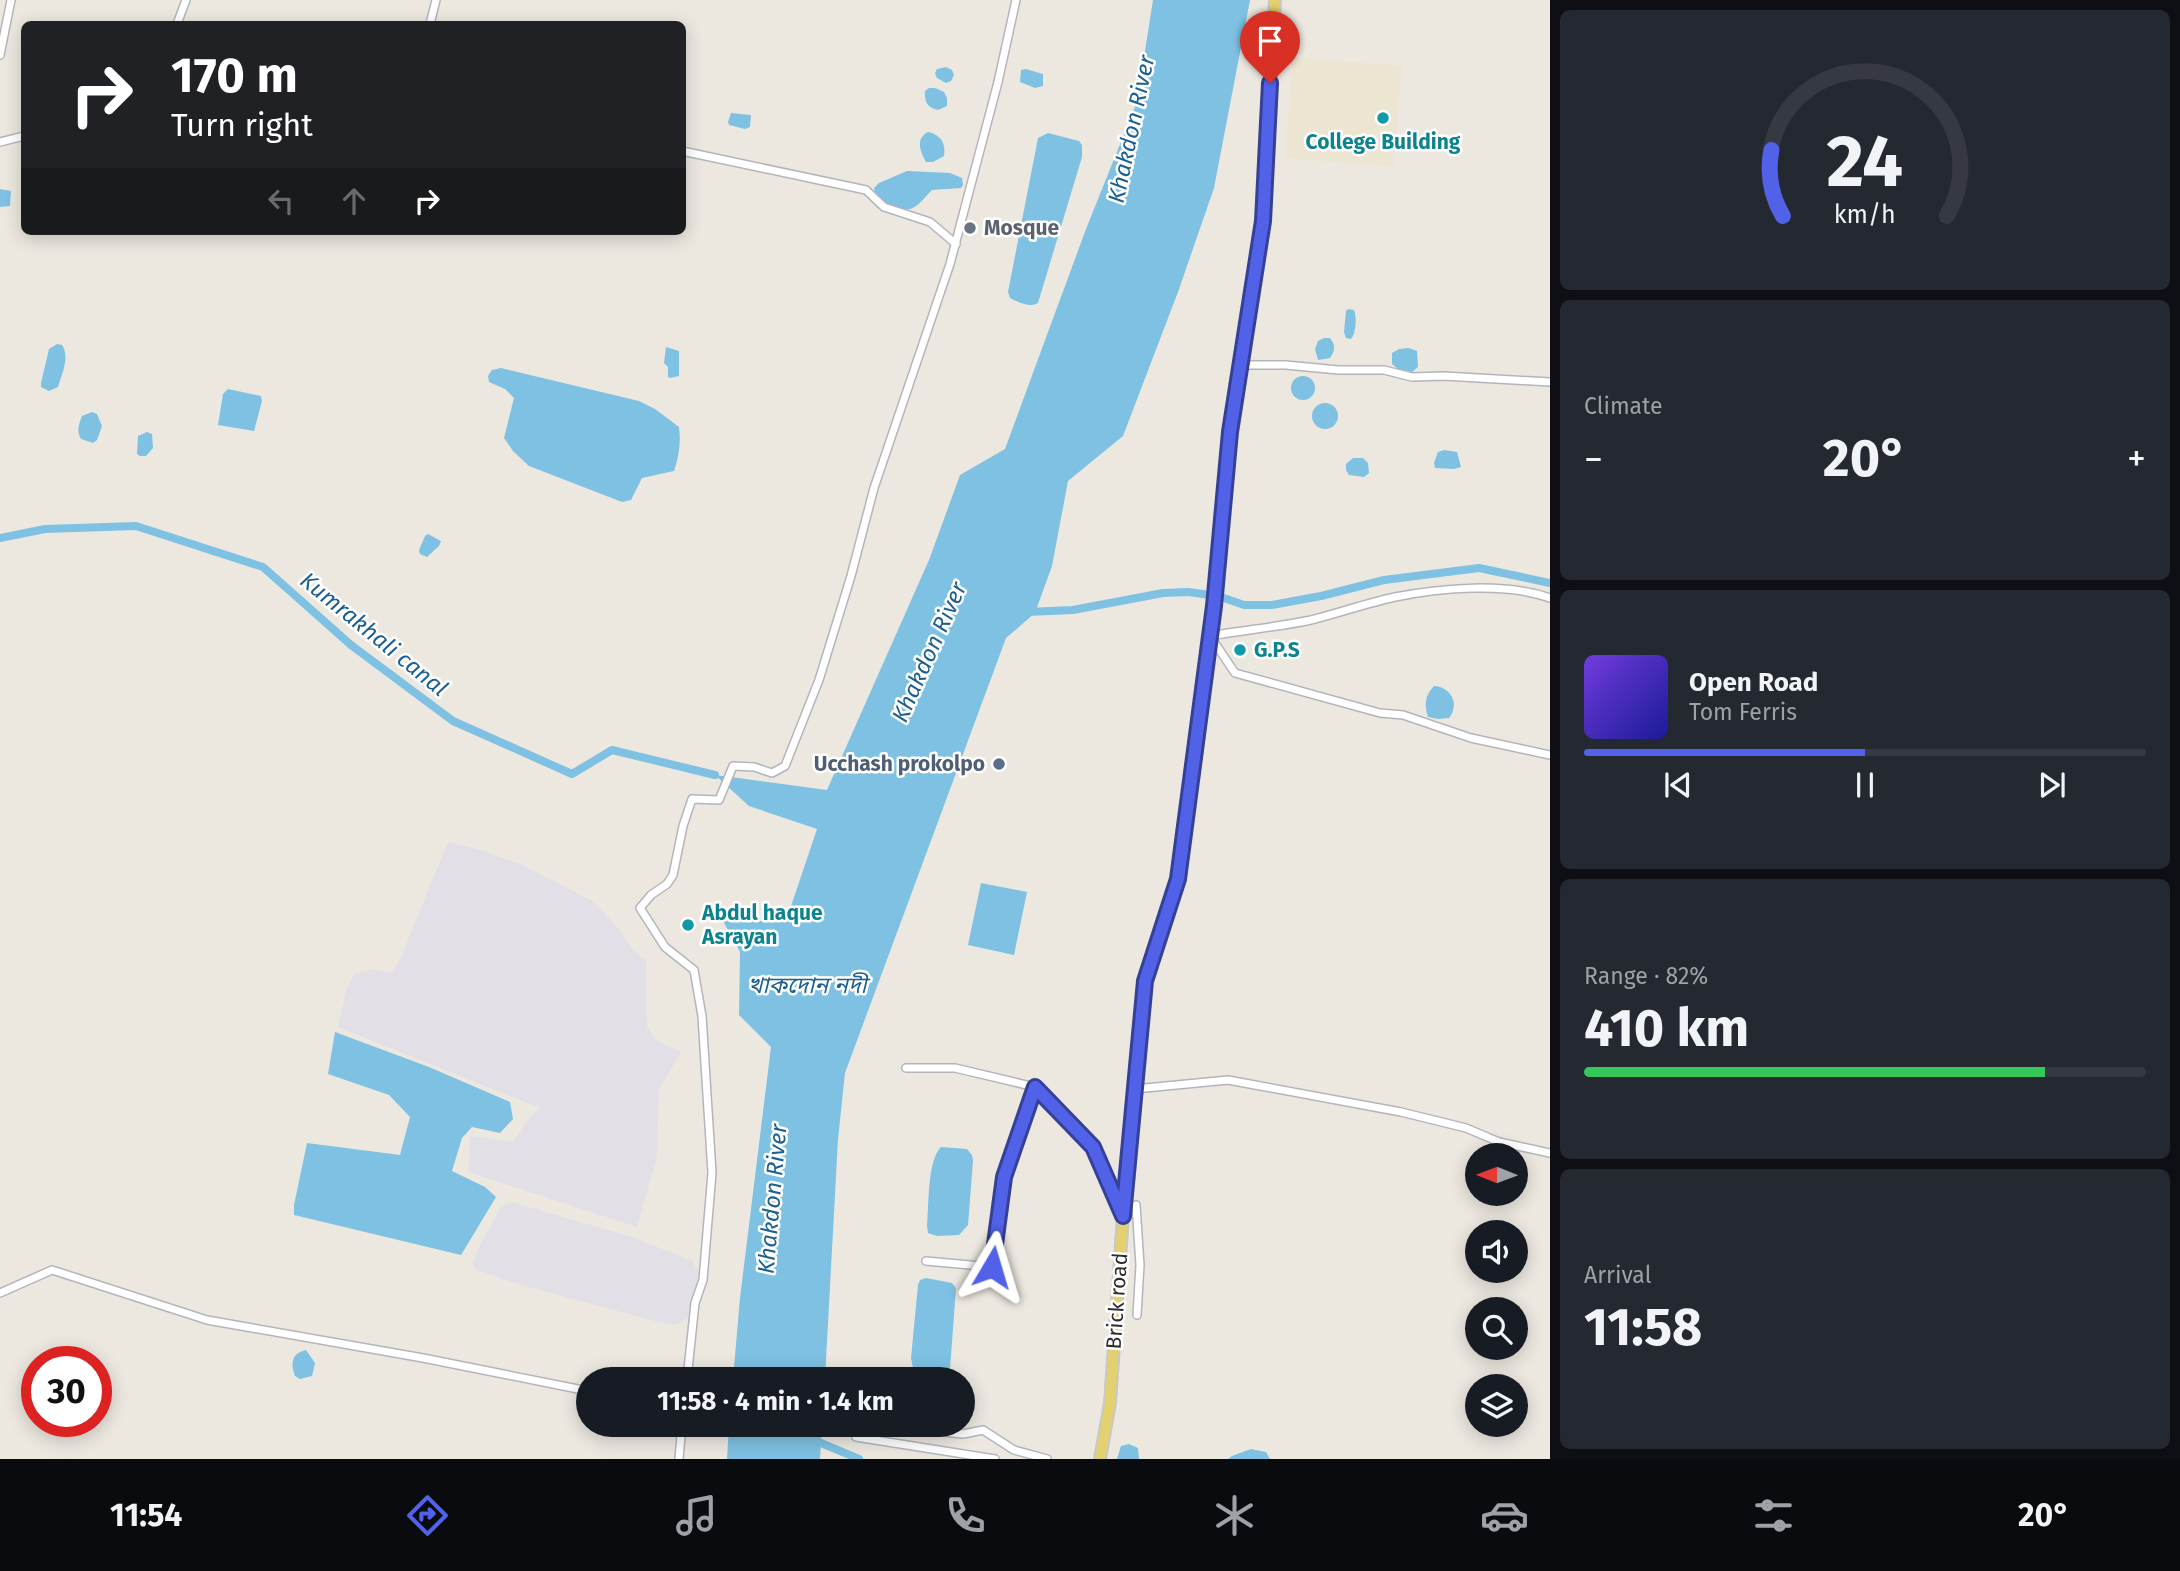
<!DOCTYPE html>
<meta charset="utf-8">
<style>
body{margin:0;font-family:"Fira Sans","Noto Sans Bengali",sans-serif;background:#242831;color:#f1f3f6;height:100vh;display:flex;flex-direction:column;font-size:26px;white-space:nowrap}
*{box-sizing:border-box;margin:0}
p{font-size:23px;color:#9ea1a6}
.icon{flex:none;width:38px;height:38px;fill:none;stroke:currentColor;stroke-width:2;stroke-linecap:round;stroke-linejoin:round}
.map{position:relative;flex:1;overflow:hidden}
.drawer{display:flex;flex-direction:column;gap:10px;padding:10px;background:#0d0f14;width:630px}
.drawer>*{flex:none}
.hud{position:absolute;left:21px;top:21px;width:665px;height:214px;border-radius:10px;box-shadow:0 4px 18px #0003;background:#202124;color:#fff;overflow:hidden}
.needle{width:46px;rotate:271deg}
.buttons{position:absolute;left:1465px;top:1143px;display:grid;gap:14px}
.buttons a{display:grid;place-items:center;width:63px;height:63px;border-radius:50%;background:#171b24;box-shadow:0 4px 18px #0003;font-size:35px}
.speed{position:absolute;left:21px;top:1346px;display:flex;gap:14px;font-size:35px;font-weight:700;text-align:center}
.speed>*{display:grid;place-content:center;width:91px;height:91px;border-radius:50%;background:#171b24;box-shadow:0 4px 18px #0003;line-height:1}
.speed .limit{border:10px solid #d22;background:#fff;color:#111}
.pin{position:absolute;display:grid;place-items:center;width:60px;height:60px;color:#fff;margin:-72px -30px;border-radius:50% 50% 50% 0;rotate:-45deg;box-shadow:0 0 7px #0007}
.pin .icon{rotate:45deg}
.me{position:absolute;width:77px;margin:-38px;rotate:7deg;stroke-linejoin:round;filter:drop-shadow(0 0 5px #0008)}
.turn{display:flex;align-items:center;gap:24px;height:147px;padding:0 35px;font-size:32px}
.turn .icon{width:91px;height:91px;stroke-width:2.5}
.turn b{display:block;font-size:49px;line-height:60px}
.lanes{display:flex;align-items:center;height:66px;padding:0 35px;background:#0003;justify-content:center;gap:35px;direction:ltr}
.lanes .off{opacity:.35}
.big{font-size:52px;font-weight:700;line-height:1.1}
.drawer .widget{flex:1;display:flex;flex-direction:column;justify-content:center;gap:10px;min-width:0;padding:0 24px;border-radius:10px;background:#242831}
.drawer .dial{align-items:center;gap:0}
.dial svg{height:182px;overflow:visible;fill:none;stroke:#363941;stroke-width:7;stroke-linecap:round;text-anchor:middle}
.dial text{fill:#f1f3f6;stroke:none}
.song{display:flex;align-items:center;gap:21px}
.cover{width:84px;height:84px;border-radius:10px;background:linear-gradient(135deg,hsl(260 70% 55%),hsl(240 70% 35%))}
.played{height:7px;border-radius:4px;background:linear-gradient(90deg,#5162e8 50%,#363941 50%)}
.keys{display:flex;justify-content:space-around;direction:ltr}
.heat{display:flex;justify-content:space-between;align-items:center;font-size:38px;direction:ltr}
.charge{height:10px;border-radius:5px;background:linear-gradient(90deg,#34c759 82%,#363941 0)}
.trip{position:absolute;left:576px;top:1367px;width:399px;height:70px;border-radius:35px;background:#171b24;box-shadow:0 4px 18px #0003;font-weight:700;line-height:70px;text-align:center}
.menu{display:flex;height:112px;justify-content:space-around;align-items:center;background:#090b0e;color:#9ea1a6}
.menu .icon{width:49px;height:49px}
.menu .on{color:#5162e8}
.menu b{font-size:32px;color:#f1f3f6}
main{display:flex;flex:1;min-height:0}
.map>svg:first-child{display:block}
</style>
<main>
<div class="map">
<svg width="1550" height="1459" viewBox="0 0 1550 1459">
<rect width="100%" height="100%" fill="#ece8e0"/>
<g fill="#e2e0e6">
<path d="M448,842L481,850L525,866L594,902L619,929L633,950L646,961L647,1026L656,1040L681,1052L659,1090L657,1157L637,1227L468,1172L470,1136L513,1142L528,1119L540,1108L338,1027L347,987L355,973L374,969L391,973L400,959Z"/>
<path d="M512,1202L632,1237L693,1261L700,1276L688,1318L676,1325L658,1322L521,1285L477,1270L472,1263L481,1243L500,1208Z"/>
</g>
<path fill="#ece5d1" d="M1293,57L1402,66L1393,167L1285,158Z"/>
<g fill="#7ec1e3">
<path d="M1153,0H1250L1214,188L1178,292L1123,436L1068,481L1052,566L1035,613L1006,638L845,1073L838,1139L825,1379H733L740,1298L771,1047L739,1015L740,952L723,921H786L817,829L749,806L715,775L827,790L929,560L960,475L1005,449L1086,229L1137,102Z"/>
<path d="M946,67L952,70L954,75L951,81L946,83L937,78L935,73L937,69Z"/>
<path d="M1026,69L1043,74V86L1035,88L1020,82L1021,70Z"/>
<path d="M929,88H935L944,92L947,98V106L938,110C927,108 924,101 925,91Z"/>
<path d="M731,113L751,115L750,127L745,129L729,125L728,122Z"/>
<path d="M928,132C941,135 946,143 944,156L933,162H926C920,151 915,139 928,132Z"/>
<path d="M1048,133L1079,141L1082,145V157L1038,303C1030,308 1018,302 1010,298L1008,292L1038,138Z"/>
<path d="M907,171L950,173L962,178L963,185L961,188L932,190C916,206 914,216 889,204C881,200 876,198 874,188L879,183Z"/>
<path d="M0,189L11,191L10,206L0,207Z"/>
<path d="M1348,309L1354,310C1357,317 1356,333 1351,339L1346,338L1344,332L1346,311Z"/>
<path d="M1324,338H1330C1336,346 1335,350 1330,358L1318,360L1315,349L1318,341Z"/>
<path d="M57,344L62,345C70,357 62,374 58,387L49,391L41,387V383L49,349Z"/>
<path d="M666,347L679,351V376L670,378L668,377V367L664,363Z"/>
<path d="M1409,348L1417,351L1418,367L1412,372L1398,369L1392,364V353L1399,349Z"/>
<path d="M501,368L639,401L655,409L679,427C681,442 679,457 674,471L642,478L631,500L622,502L529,466L513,451L504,438L514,398L505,389L489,382L488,376L492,370Z"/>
<circle cx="1303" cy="388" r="12"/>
<path d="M228,389L261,396L262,401L254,431L218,425L223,394Z"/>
<circle cx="1325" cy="416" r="13"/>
<path d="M92,412L97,414L102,426L97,440L93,443L81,439C76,431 79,424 82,416Z"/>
<path d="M147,432L152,434L153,448L146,456H140L137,454L138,436Z"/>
<path d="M1444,450L1457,452L1461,467L1454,469L1435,468L1434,463L1438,452Z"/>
<path d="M1353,458H1363L1368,463L1369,473L1364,477L1349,475L1346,470V464Z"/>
<path d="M428,534L441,541L439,546L427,557L420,554L419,550L425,536Z"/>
<path d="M1434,686C1451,687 1460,704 1449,718L1438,719L1428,717C1424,705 1425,695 1434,686Z"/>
<path d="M981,883L1027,892L1014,955L968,945Z"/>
<path d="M335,1032L429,1067L510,1102L513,1119L500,1133L472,1127L462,1138L452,1171L485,1187L496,1197L461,1255L294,1215V1205L307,1143L400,1155L410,1117L389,1095L328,1074Z"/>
<path d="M941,1147L967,1149L972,1155L973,1161L968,1225L959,1235L937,1236L928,1233L927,1226C929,1206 927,1161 941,1147Z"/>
<path d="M926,1278L952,1283L956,1288L950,1369L948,1377L943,1379L915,1378L911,1358L918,1285L920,1280Z"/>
<path d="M306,1350L315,1363L312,1376L300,1379L295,1376C290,1363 292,1353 306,1350Z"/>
<path d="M729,1425H822L820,1459H727Z"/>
<path d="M1129,1444L1138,1448L1139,1459H1117L1121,1446Z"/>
<path d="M1251,1449L1266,1452L1270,1459H1228L1232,1456Z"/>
</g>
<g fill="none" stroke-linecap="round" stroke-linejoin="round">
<g stroke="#7ec1e3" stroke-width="8">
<path d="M0,538L45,529L136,526L263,567L351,645L453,721L572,774L612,750L715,775"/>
<path d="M1026,612L1073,610L1163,593L1188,592L1218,596L1244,605H1272L1321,596L1384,580L1479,568L1550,583"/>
<path d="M821,1443L859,1459"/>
</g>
<defs>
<g id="street">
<path d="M177,24L186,0"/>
<path d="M430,24L436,0"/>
<path d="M0,55L11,0"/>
<path d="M0,142L24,136"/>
<path d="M682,151L866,190L884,207L930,222L956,244"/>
<path d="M1240,365H1286L1338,370H1384L1412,377L1444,376L1550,382"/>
<path d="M1550,598C1505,582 1441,588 1395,597C1367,603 1339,613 1311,620C1278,627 1244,630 1210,636L1235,673L1380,713L1403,715L1471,738L1550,755"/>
<path d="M906,1068H955L1035,1087L1093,1147L1123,1215"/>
<path d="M1135,1089L1228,1080L1401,1112L1466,1128L1499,1142L1550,1153"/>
<path d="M1136,1205L1140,1265L1137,1315"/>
<path d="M926,1261L992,1267L1004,1177L1035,1087"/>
<path d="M0,1293L52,1270L207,1320L423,1358L588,1391"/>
<path d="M687,1379L695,1303L703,1280L712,1173L702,1016L694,970L665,947L640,908L651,895L667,884L673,875L683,826L692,799L719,800L733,766L754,767L772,773L785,766L819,680L851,576L874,488L950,264L998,82L1016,0"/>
<path d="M923,1424L926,1430L963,1434L983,1430L1014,1450L1047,1459"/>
<path d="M856,1437L995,1459"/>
<path d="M679,1459L682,1424"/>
</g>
<path id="primary" d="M1100,1459L1110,1403L1123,1216L1145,981L1178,879L1215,606L1216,570L1230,432L1263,221L1275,0"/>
</defs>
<use href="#street" stroke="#b3b5be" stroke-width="10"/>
<use href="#primary" stroke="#c8c8c8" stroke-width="14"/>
<use href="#street" stroke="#fff" stroke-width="7"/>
<use href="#primary" stroke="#e3d06e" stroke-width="10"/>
</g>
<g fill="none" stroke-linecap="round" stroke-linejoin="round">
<defs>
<path id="route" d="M992,1267L1004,1177L1035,1087L1093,1147L1123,1216L1145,981L1178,879L1214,606L1230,432L1263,221L1270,83"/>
</defs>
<use href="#route" stroke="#354097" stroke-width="18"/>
<use href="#route" stroke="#5162e8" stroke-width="12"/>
</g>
<g fill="#0f9aa8" stroke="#fff" stroke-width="2.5">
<circle cx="1383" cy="118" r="7"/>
<circle cx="1240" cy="650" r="7"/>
<circle cx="688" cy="925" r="7"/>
</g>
<circle fill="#6b7280" stroke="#fff" stroke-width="2.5" cx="970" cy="228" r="7"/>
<circle fill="#5c6f8a" stroke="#fff" stroke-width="2.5" cx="999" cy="764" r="7"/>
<g text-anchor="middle" stroke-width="5" stroke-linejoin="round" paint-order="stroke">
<g font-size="21" font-weight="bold" fill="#0d838f" stroke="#fff" text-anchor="start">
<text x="1383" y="149" text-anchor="middle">College Building</text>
<text x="1254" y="657">G.P.S</text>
<text x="702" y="920">Abdul haque<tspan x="702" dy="24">Asrayan</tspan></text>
</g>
<g font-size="21" font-weight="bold" fill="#5b616d" stroke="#fff" text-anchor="start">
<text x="984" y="235">Mosque</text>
</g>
<g font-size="21" font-weight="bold" fill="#4e5e75" stroke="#fff" text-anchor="end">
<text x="985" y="771">Ucchash prokolpo</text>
</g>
<g font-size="21" fill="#2c2c2c" stroke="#fff">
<text transform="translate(1117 1301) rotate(-86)" y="7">Brick road</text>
</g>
<g font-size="23" font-style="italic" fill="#1b6091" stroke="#fff">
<text transform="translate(1131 129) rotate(-78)" y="8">Khakdon River</text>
<text transform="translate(374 634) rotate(39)" y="8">Kumrakhali canal</text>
<text transform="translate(929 652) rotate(-66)" y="8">Khakdon River</text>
<text x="807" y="993">খাকদোন নদী</text>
<text transform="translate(772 1199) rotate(-85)" y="8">Khakdon River</text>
</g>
</g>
</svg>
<div class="buttons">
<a><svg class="needle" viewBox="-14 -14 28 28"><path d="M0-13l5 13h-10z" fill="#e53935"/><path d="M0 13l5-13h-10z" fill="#9ea1a6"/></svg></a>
<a><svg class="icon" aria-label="sound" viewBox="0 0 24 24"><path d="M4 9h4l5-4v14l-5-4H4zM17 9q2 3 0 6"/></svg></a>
<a><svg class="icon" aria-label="search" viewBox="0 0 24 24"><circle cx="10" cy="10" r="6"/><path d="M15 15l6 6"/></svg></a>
<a><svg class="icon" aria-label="layers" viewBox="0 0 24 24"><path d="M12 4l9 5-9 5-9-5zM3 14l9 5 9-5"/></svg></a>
</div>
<div class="speed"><div class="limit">30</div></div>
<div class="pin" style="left:1270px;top:83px;background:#d93025"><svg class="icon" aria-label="arrive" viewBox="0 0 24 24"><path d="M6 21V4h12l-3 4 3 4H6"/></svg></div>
<svg class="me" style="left:992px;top:1267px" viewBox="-20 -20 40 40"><path d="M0-17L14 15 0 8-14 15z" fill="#5162e8" stroke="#fff" stroke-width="4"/></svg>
<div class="trip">11:58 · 4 min · 1.4 km</div>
<div class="hud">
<div class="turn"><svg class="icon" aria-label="right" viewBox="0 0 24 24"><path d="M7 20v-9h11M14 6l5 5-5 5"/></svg><div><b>170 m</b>Turn right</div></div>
<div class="lanes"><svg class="icon off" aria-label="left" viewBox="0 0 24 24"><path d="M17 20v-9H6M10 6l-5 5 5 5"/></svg><svg class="icon off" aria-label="ahead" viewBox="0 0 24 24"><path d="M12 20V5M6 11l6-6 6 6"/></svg><svg class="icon" aria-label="right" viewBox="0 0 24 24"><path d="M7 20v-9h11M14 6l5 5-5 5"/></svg></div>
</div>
</div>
<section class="drawer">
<div class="widget dial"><svg viewBox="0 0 100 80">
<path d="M14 69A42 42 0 1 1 86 69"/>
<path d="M14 69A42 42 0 0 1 9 40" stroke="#5162e8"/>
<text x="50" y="56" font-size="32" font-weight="700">24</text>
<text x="50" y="72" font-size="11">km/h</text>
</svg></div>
<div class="widget"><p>Climate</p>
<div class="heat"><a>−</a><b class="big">20°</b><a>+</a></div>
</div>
<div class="widget">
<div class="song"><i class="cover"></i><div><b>Open Road</b><p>Tom Ferris</p></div></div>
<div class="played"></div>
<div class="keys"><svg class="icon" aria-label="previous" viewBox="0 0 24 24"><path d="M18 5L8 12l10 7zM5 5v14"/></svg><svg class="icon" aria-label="pause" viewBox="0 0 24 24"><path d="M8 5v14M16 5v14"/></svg><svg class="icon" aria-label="next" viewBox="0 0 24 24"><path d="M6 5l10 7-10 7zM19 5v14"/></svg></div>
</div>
<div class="widget"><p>Range · 82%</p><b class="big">410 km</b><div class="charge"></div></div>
<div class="widget"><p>Arrival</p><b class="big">11:58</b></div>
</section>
</main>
<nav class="menu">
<b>11:54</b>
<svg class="icon on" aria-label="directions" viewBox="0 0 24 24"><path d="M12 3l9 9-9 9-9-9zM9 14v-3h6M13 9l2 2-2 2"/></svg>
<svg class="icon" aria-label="music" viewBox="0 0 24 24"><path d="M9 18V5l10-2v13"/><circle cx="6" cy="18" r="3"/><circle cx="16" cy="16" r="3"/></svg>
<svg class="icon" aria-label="phone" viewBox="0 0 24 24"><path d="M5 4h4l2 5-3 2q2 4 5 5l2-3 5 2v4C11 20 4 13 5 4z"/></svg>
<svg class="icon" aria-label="climate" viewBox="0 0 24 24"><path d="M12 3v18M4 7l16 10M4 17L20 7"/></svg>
<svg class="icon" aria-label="car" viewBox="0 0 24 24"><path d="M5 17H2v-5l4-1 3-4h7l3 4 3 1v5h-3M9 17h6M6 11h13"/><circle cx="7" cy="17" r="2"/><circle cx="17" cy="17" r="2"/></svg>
<svg class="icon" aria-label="filters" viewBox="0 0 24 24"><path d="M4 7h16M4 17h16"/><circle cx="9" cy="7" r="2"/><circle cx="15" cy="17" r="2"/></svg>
<b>20°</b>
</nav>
